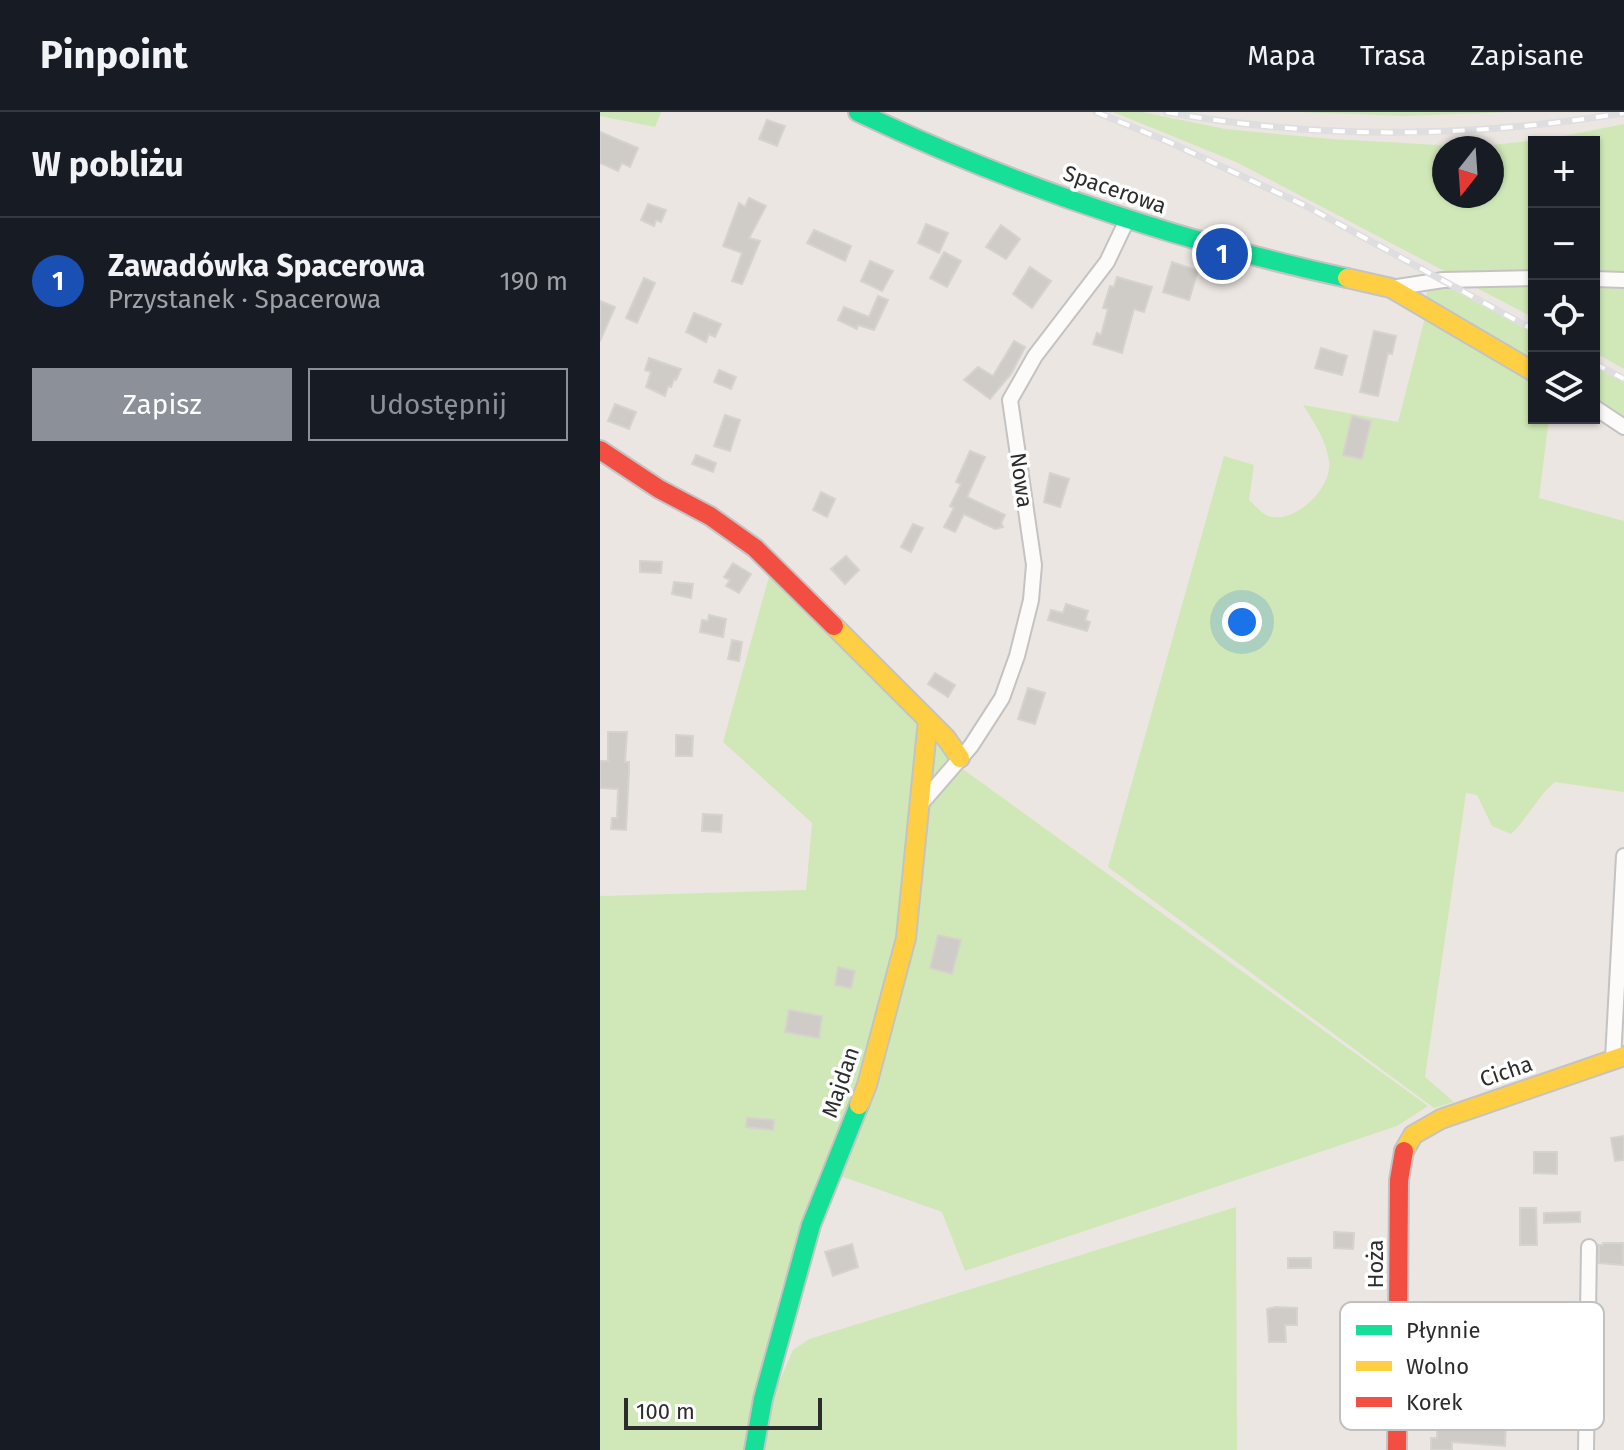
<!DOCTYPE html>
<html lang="pl">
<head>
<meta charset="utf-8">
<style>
  :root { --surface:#171b24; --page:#20242c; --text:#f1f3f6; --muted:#9ea1a6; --line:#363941; --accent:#8c9099 }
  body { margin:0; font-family:"Fira Sans",sans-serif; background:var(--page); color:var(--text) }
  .controls { position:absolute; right:24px; top:24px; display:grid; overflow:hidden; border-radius:0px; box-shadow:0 2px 6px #0004 }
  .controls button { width:72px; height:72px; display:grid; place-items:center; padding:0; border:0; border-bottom:2px solid var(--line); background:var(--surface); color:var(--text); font:40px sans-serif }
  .compass { position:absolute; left:832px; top:24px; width:72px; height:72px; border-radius:50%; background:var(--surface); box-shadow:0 2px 6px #0004; rotate:197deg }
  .scale { position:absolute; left:24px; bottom:20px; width:198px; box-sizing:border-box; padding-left:8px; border:4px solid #2c2c2c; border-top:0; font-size:22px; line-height:28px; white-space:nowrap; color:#2c2c2c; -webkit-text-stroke:6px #fff; paint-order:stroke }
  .you { position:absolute; left:642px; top:510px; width:28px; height:28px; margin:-20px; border:6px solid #fff; border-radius:50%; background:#1a73e8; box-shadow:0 0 0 12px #1a73e833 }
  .badge { display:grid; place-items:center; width:52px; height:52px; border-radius:50%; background:var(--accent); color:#fff; font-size:26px; font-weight:700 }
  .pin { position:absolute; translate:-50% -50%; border:4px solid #fff; box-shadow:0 2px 8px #0006 }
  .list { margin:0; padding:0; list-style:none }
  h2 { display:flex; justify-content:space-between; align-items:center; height:104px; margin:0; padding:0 32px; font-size:34px }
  h2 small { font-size:26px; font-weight:400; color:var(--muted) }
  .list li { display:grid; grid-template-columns:52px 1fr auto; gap:24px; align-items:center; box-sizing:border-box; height:128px; padding:0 32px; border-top:2px solid var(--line) }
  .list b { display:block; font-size:30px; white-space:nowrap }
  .list p { margin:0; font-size:26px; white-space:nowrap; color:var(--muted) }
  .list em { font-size:26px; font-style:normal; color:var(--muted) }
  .actions { display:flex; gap:16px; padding:24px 32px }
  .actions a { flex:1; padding:18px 0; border:2px solid var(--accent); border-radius:0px; text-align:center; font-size:28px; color:var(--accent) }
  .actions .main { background:var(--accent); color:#fff }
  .icon { flex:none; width:44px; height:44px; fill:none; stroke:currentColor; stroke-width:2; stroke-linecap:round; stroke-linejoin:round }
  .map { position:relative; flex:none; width:1024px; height:1338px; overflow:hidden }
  header { display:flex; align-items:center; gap:48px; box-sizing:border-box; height:112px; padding:0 40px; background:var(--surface); border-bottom:2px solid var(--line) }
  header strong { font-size:38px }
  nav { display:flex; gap:44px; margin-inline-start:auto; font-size:28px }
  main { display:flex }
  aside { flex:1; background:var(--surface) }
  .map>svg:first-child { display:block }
</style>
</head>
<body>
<header>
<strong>Pinpoint</strong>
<nav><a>Mapa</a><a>Trasa</a><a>Zapisane</a></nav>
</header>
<main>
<aside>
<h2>W pobliżu<small></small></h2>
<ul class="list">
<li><span class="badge" style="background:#1a4fb4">1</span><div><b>Zawadówka Spacerowa</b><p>Przystanek · Spacerowa</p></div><em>190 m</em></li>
</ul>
<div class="actions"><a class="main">Zapisz</a><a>Udostępnij</a></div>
</aside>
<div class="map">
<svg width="1024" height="1338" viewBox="0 0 1024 1338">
  <rect width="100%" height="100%" fill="#ebe6e1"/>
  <!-- green -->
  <path fill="#d0e8b7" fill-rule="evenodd" d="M 0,0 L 61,0 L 55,15 L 0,4 Z
    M 513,0 L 543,0 L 625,17 L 732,27 L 874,35 L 954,26 L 1024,12 L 1024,257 L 994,240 L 994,30 L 934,30 L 934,206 L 636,50 ZM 844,36 L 892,36 L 892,84 L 844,84 Z
    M 698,0 L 914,0 L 804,4 Z
    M 845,173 L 934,222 L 934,257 L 826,189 L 827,177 Z
    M 827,198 L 934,260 L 934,306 L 949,306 L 939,386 L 1024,409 L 1024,680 L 955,670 C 937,685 928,706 911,722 L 892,714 L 877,683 L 866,681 L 825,965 L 854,990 L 834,996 L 508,755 L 624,344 L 654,353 L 649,388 C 655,393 662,402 668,404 C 695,413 733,375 729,349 C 726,328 714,310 703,293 L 798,310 Z
    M 994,254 L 1024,271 L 1024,315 L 994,294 Z
    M 170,461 L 360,655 L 828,994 L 797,1014 L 365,1159 L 342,1100 L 221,1057 L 179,1185 L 153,1338 L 0,1338 L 0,784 L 206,778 L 212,711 L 123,630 Z
    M 636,1095 L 637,1338 L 164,1338 L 175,1279 L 193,1238 L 209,1227 Z"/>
  <!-- building -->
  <path fill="#cfccc8" stroke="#d6d2cd" stroke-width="2" d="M 167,8 L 185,14 L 177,34 L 159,27 Z
    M 0,20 L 38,36 L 30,55 L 22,51 L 18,59 L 0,51 Z
    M 149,86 L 166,94 L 149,126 L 160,129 L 142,172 L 132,169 L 142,141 L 123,134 L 139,91 L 145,95 Z
    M 48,92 L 66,98 L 61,110 L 56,108 L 54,114 L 41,108 Z
    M 326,112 L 348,121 L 339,141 L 318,131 Z
    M 401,113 L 420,127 L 406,147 L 386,135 Z
    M 214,118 L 251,134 L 245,149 L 207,131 Z
    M 344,140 L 361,149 L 347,175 L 330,166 Z
    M 270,149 L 293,159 L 282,179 L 261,169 Z
    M 572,150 L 598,159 L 589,188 L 563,180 Z
    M 430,155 L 451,169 L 432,196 L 413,182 Z
    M 517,165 L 552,175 L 544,200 L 534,197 L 522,241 L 493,232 L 497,221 L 501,223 L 508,197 L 503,196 L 510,174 L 514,175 Z
    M 44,166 L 55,171 L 37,211 L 26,206 Z
    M 278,184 L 288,188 L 274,218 L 258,213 L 257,217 L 238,208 L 244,195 L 269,205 Z
    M 0,189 L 15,195 L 0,229 Z
    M 94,201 L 121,212 L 115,225 L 109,222 L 106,230 L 86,220 Z
    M 774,219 L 796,224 L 792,242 L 788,241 L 778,284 L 760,280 Z
    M 414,229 L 425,235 L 411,262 L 390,287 L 364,268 L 378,255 L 393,264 Z
    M 721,236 L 747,244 L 742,263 L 715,256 Z
    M 49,246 L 81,257 L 76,268 L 74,267 L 71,275 L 68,274 L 65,284 L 46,275 L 51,260 L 45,258 Z
    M 119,258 L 136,265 L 131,277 L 114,270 Z
    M 15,292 L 36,300 L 29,317 L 8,309 Z
    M 125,303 L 140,308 L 130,339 L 114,334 Z
    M 752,304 L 771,309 L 762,347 L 743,343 Z
    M 370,339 L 385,345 L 367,385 L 405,403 L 401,411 L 403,415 L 395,417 L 364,402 L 355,420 L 344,415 L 354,396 L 350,394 L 361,372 L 356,370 Z
    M 96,343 L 116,351 L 113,360 L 92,352 Z
    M 450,361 L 469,367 L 460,395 L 444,390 Z
    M 221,380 L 235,387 L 227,405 L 213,398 Z
    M 313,412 L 323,416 L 311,440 L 301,435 Z
    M 246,444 L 259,458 L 245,472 L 231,457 Z
    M 40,449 L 62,450 L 61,461 L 40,460 Z
    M 133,451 L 151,462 L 139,481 L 126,474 L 130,468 L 124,465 Z
    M 74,470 L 93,472 L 91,486 L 72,482 Z
    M 466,492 L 488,499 L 485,508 L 490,510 L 487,519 L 448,508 L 451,498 L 463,501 Z
    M 109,503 L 126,507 L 123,525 L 100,520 L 102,508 L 108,509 Z
    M 132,528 L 142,530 L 139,549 L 128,547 Z
    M 335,561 L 355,573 L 348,585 L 328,572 Z
    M 428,576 L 445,581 L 435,612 L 418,607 Z
    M 8,620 L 27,620 L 25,650 L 29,650 L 29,659 L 26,718 L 11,717 L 12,706 L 17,706 L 18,677 L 0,676 L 0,649 L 8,649 Z
    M 76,623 L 93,624 L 92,644 L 76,644 Z
    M 103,702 L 122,703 L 121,720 L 102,719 Z
    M 338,823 L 361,828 L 352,862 L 330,856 Z
    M 238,855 L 255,859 L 251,876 L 235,873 Z
    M 189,898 L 222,904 L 219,926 L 185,920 Z
    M 147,1006 L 174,1008 L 173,1018 L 146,1015 Z
    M 1024,1024 L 1024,1048 L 1015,1049 L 1011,1026 Z
    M 934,1040 L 957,1040 L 957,1062 L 934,1061 Z
    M 920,1096 L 936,1096 L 937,1133 L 920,1133 Z
    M 980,1100 L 980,1110 L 944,1111 L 944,1101 Z
    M 734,1120 L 754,1121 L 753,1137 L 734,1136 Z
    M 1003,1131 L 1023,1131 L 1023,1153 L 999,1151 L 999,1133 L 1003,1133 Z
    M 252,1132 L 258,1155 L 233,1164 L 225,1140 Z
    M 688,1146 L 711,1146 L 711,1156 L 688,1156 Z
    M 676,1195 L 697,1196 L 697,1213 L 685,1213 L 686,1230 L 669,1230 L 667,1197 Z
    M 881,1305 L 906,1306 L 905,1334 L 852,1330 L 852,1338 L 831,1338 L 831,1326 L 837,1326 L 837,1314 L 870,1315 L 870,1312 L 881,1312 Z"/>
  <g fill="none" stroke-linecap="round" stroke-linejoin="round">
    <!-- street casing -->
    <g stroke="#c4c3c3" stroke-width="18">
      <path id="street" d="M 994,167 L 1024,168
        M 791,176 L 843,168 L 934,166
        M 994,295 L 1024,315
        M 320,693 L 371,634 L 402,586 L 417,544 L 431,488 L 434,453 L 410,288 L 435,244 L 507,150 L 527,108
        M 1013,947 L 1024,744
        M 799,1247 L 939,1248
        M 986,1338 L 989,1135"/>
    </g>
    <!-- fast casing -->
    <g stroke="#c4c3c3" stroke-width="22">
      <path id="fast" d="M 258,0 C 414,74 578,129 747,166
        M 154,1338 L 163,1287 L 211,1113 L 259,993"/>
    </g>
    <!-- slow casing -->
    <g stroke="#c4c3c3" stroke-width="22">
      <path id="slow" d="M 747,166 L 791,176 L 934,260
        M 234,514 L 346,626 L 360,646
        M 259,993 L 267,973 L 306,826 L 328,608
        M 804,1039 L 813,1023 L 841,1007 L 1024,944"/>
    </g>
    <!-- jam casing -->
    <g stroke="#c4c3c3" stroke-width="22">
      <path id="jam" d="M 0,338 L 59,377 L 110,404 L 155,436 L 234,514
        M 797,1338 L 799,1068 L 804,1039"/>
    </g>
    <!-- street -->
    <use href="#street" stroke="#fcfbfa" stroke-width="14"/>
    <!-- fast -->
    <use href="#fast" stroke="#16e098" stroke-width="18"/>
    <!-- slow -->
    <use href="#slow" stroke="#ffcf43" stroke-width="18"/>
    <!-- jam -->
    <use href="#jam" stroke="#f24e42" stroke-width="18"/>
    <!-- rail casing -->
    <g stroke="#dedee0" stroke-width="7">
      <path id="rail" d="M 496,0 L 569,30 L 706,94 L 934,218
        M 566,0 C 719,28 870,26 1024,1
        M 994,251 L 1024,267"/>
    </g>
    <!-- rail -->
    <use href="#rail" stroke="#fff" stroke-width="4" stroke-dasharray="12" stroke-linecap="butt"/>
  </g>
  <g text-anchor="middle" stroke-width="7" stroke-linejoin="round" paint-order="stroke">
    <!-- street labels -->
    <g font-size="22" fill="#2c2c2c" stroke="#fff">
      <text transform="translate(515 77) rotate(19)" y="8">Spacerowa</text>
      <text transform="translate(422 368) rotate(82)" y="8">Nowa</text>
      <text transform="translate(906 959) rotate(-19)" y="8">Cicha</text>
      <text transform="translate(240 970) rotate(-71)" y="8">Majdan</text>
      <text transform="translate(775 1152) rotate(-90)" y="8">Hoża</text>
    </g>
  </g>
  <!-- legend -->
  <rect x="740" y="1190" width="264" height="128" rx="12" fill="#fff" stroke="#c0c0c0" stroke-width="2"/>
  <rect x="756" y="1213" width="36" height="10" fill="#16e098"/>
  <rect x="756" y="1249" width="36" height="10" fill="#ffcf43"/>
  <rect x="756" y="1285" width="36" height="10" fill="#f24e42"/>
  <g font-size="22" fill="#2c2c2c">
    <text x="806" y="1226">Płynnie</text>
    <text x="806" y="1262">Wolno</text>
    <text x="806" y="1298">Korek</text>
  </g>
</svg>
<div class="controls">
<button>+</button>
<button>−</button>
<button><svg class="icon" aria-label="locate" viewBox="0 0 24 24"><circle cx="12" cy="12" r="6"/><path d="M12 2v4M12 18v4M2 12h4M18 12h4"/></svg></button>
<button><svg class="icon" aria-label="layers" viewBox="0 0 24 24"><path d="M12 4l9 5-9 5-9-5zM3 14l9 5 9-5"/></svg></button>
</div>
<svg class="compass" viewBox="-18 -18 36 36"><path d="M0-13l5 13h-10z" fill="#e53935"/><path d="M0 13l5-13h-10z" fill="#9ea1a6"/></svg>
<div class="scale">100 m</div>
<div class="you"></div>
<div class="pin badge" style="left:622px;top:142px;background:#1a4fb4">1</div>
</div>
</main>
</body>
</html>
